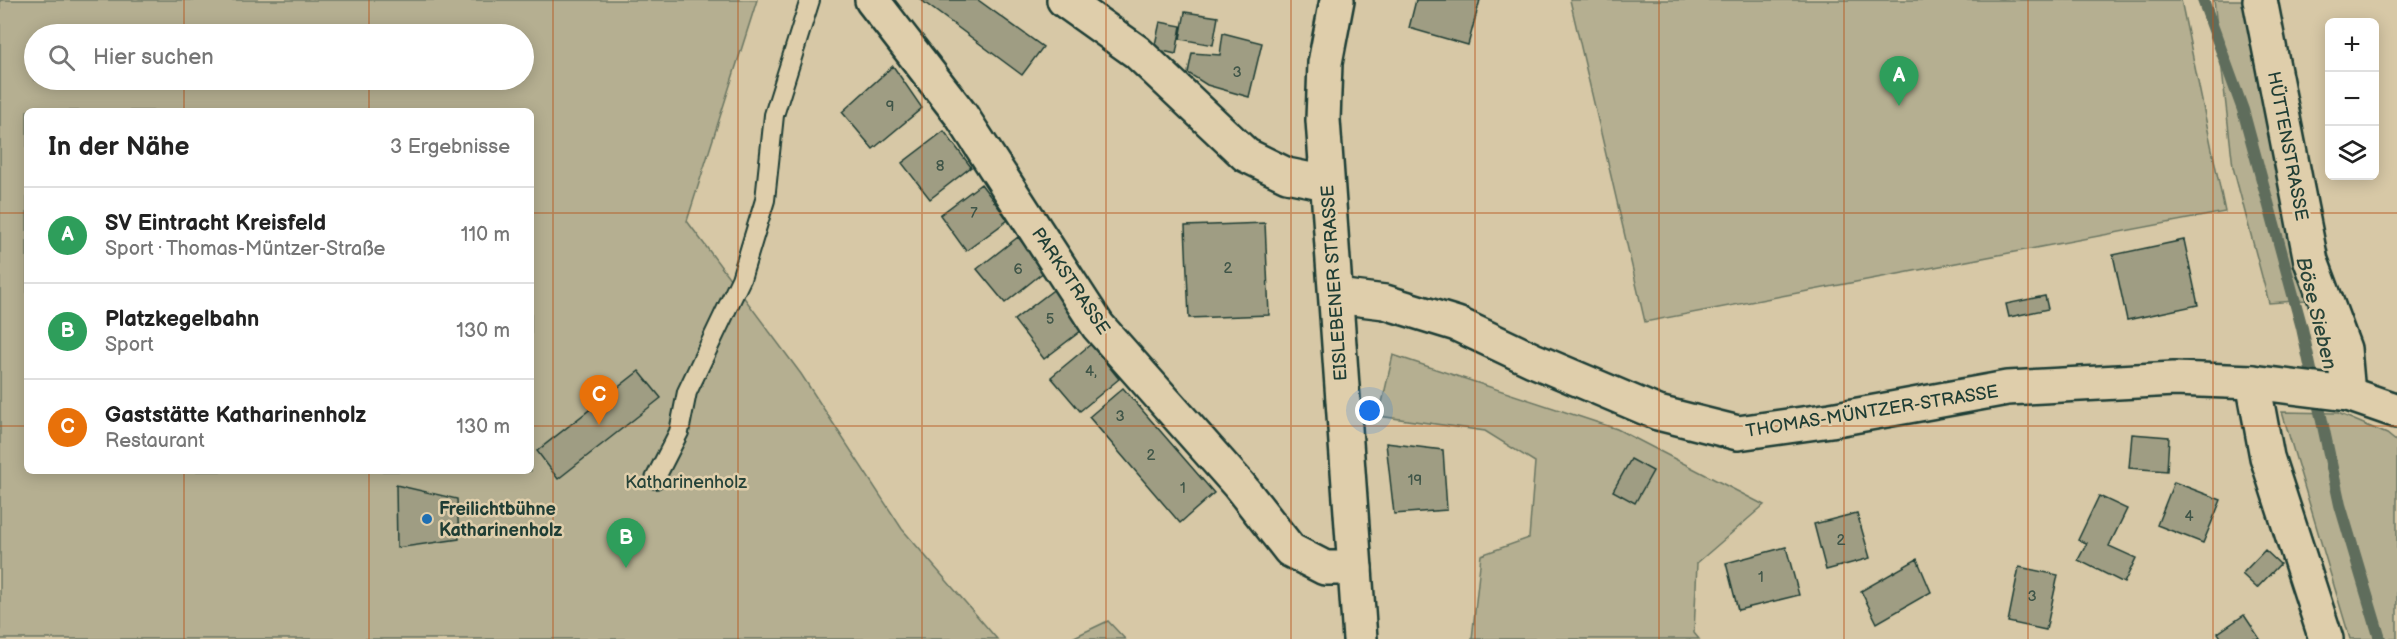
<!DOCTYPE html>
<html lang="de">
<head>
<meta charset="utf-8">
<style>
  :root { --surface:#fff; --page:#f2f2f2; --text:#222; --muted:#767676; --line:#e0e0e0; --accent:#1f6fb2 }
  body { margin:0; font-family:"Balsamiq Sans",sans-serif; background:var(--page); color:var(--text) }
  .controls { position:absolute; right:18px; top:18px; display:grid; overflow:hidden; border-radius:9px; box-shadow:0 3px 15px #0003 }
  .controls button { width:54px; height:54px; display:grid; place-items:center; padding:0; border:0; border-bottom:2px solid var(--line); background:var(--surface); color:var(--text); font:30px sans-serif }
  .you { position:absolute; left:1370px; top:411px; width:21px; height:21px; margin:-15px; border:4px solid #fff; border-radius:50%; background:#1a73e8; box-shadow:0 0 0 9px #1a73e833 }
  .badge { display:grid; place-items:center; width:39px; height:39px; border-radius:50%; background:var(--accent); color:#fff; font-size:20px; font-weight:700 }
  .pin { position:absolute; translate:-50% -50px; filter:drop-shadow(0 2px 3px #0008) }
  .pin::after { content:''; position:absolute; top:32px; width:21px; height:18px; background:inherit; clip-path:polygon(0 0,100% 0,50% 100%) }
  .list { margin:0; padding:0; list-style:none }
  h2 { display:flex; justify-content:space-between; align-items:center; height:78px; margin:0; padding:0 24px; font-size:26px }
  h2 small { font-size:20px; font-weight:400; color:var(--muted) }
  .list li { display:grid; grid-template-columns:39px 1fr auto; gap:18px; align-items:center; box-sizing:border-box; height:96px; padding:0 24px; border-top:2px solid var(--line) }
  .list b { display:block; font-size:22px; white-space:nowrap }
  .list p { margin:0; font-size:20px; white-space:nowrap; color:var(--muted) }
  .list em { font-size:20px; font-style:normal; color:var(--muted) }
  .icon { flex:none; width:33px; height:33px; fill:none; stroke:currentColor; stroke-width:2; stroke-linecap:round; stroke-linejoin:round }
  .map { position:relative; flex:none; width:2397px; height:639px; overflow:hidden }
  .search { position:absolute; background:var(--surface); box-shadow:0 3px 15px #0003; left:24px; top:24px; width:510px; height:66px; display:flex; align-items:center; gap:15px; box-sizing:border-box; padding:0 21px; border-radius:33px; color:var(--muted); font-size:22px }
  .panel { position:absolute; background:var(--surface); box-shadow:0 3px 15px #0003; left:24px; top:108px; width:510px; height:366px; border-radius:9px }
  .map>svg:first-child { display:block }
</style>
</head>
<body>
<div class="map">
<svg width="2397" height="639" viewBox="0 0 2397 639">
  <rect width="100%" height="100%" fill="#d7c8a6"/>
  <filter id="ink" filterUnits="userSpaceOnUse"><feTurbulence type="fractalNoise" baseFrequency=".0167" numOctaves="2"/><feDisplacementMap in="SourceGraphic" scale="12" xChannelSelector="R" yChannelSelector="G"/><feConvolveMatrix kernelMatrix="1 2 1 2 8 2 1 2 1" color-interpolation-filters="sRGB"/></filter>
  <g filter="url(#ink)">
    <!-- green -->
    <path fill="#b5af91" stroke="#6a7662" stroke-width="1.5" fill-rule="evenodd" d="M 0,0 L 757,0 L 687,221 L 801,374 L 902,529 L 997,639 L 0,639 ZM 34,34 L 524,34 L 524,80 L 34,80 ZM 27,111 L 531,111 L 531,471 L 27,471 Z
      M 1570,0 L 2181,0 L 2225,212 L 1645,322 Z
      M 2214,0 L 2244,0 L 2306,300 L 2269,303 L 2233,167 Z
      M 1393,355 L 1617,429 L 1764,505 L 1697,563 L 1694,633 L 1699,639 L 1472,639 L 1481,555 L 1529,538 L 1535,462 L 1485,431 L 1379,416 Z
      M 2282,412 L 2338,413 L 2387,434 L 2397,442 L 2397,639 L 2350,639 Z
      M 1108,621 L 1125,639 L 1070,639 Z"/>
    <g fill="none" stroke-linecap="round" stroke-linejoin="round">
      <!-- stream -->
      <path stroke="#5f6d5b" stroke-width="12" d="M 2203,0 L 2243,110 L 2302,328 L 2340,505 L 2380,639"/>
    </g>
    <!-- building -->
    <path fill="#9f9d83" stroke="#1f3d34" stroke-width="1.5" d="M 921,0 L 978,0 L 1043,47 L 1022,75 Z
      M 1416,0 L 1480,0 L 1468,45 L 1409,28 Z
      M 1185,12 L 1218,17 L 1213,45 L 1180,39 Z
      M 1160,22 L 1181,26 L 1176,54 L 1154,49 Z
      M 1223,33 L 1262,43 L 1249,97 L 1207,85 L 1188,73 L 1192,53 L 1220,55 Z
      M 893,66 L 922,108 L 873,149 L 842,112 Z
      M 944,131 L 971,167 L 930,199 L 902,163 Z
      M 981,184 L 1008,220 L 966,251 L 940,215 Z
      M 1265,223 L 1269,315 L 1189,318 L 1185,226 Z
      M 1018,237 L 1045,271 L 1005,303 L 977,269 Z
      M 2184,240 L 2198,305 L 2127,320 L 2113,255 Z
      M 1056,288 L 1086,327 L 1044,359 L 1014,320 Z
      M 2045,296 L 2048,309 L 2009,317 L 2006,304 Z
      M 1091,344 L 1119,379 L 1080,411 L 1051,377 Z
      M 639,371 L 661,398 L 558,479 L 537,451 Z
      M 1123,388 L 1214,493 L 1180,523 L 1089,417 Z
      M 2132,434 L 2169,437 L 2167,471 L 2129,468 Z
      M 1386,443 L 1443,450 L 1447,510 L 1394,514 Z
      M 1631,459 L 1653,471 L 1635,503 L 1613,491 Z
      M 2174,482 L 2221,500 L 2203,543 L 2157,525 Z
      M 396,485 L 457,499 L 459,539 L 397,548 Z
      M 2099,496 L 2127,509 L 2109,546 L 2136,558 L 2124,583 L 2078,560 L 2087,543 L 2078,540 Z
      M 1857,513 L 1870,558 L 1826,570 L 1814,524 Z
      M 1786,547 L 1799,595 L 1738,610 L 1726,563 Z
      M 2265,550 L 2280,564 L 2257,588 L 2242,574 Z
      M 1917,559 L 1931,592 L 1877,623 L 1861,591 Z
      M 2019,567 L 2058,575 L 2046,630 L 2008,622 Z
      M 2244,615 L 2260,639 L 2222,639 L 2218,633 Z"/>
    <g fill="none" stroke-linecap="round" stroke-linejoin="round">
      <!-- service casing -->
      <g stroke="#1f3d34" stroke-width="22">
        <path id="service" d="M 655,479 L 679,432 L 687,392 L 741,279 L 765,200 L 774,115 L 810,0"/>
      </g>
      <!-- minor casing -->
      <g stroke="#1f3d34" stroke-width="38">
        <path id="minor" d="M 872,0 L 961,115 L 1098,326 L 1239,485 L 1290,550 L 1325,568 L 1355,568
          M 1064,0 L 1137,52 L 1246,155 L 1287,175 L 1326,183
          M 2260,0 L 2311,261 L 2344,349 L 2348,394
          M 2253,382 L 2267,457 L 2326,639"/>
      </g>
      <!-- tertiary casing -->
      <g stroke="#1f3d34" stroke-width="38">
        <path id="tertiary" d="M 1336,296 L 1385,302 L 1457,324 L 1533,360 L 1658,413 L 1738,433 L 1831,420 L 2007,388 L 2174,379 L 2253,382 L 2348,394 L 2397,411"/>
      </g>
      <!-- secondary casing -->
      <g stroke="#1f3d34" stroke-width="38">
        <path id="secondary" d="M 1337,0 L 1325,63 L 1323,120 L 1360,639"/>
      </g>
      <!-- service -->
      <use href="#service" stroke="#dfceab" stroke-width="18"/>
      <!-- minor -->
      <use href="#minor" stroke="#dfceab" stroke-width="33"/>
      <!-- tertiary -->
      <use href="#tertiary" stroke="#dfceab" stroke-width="33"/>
      <!-- secondary -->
      <use href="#secondary" stroke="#dfceab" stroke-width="33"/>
    </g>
  </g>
  <!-- grid -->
  <path fill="none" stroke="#b65216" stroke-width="1.5" stroke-opacity="0.55" d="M 184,0 L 184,34M 369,0 L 369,34M 553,0 L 553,639M 738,0 L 738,639M 922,0 L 922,639M 1106,0 L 1106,639M 1291,0 L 1291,639M 1475,0 L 1475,639M 1659,0 L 1659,639M 1844,0 L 1844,639M 2028,0 L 2028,639M 2213,0 L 2213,639M 184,80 L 184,111M 369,80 L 369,111M 0,213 L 27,213M 531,213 L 2397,213M 0,426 L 27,426M 531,426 L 2397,426M 184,471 L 184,639M 369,471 L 369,639"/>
  <!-- markers -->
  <circle fill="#1f6fb2" stroke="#dfceab" stroke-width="2" cx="427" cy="519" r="6"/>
  <g text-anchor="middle" stroke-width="5" stroke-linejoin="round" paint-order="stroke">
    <!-- number labels -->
    <g font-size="15" fill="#3f5548">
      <text x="1237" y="77">3</text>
      <text x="890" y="111">9</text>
      <text x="940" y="171">8</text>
      <text x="974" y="218">7</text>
      <text x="1228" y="273">2</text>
      <text x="1018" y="274">6</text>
      <text x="1050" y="324">5</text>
      <text x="1091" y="376">4,</text>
      <text x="1120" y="421">3</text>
      <text x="1151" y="460">2</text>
      <text x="1415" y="485">19</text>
      <text x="1183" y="493">1</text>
      <text x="2189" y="521">4</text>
      <text x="1841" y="545">2</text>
      <text x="1761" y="582">1</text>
      <text x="2032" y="601">3</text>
    </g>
    <!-- street labels -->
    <g font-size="18" fill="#1f3d34" stroke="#dfceab">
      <text transform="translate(2288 146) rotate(79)" y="6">HÜTTENSTRASSE</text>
      <text transform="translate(1071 281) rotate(56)" y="6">PARKSTRASSE</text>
      <text transform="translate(1334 283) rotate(-94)" y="6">EISLEBENER STRASSE</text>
      <text transform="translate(1872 411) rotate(-9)" y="6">THOMAS-MÜNTZER-STRASSE</text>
    </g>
    <!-- park labels -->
    <g font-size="18" fill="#264339" stroke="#dfceab">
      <text x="686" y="488">Katharinenholz</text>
    </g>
    <!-- poi labels -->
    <g font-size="18" font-weight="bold" fill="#1f3d34" stroke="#dfceab" text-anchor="start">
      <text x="439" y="515">Freilichtbühne<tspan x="439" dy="21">Katharinenholz</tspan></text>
    </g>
    <!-- water labels -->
    <g font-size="20" font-style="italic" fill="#2a453a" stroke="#dfceab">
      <text transform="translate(2317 313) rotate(76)" y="7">Böse Sieben</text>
    </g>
  </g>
</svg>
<div class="controls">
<button>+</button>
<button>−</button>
<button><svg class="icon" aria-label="layers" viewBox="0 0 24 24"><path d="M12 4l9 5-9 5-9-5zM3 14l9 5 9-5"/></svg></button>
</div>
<div class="you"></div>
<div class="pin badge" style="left:1899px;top:106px;background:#2e9e5b">A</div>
<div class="pin badge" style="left:626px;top:568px;background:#2e9e5b">B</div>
<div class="pin badge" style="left:599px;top:425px;background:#e8710a">C</div>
<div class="search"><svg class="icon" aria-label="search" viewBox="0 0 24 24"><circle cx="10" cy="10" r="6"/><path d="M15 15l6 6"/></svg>Hier suchen</div>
<section class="panel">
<h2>In der Nähe<small>3 Ergebnisse</small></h2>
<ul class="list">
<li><span class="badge" style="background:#2e9e5b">A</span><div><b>SV Eintracht Kreisfeld</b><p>Sport · Thomas-Müntzer-Straße</p></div><em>110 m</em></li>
<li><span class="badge" style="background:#2e9e5b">B</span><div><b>Platzkegelbahn</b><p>Sport</p></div><em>130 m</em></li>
<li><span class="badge" style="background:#e8710a">C</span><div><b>Gaststätte Katharinenholz</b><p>Restaurant</p></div><em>130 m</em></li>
</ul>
</section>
</div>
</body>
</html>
